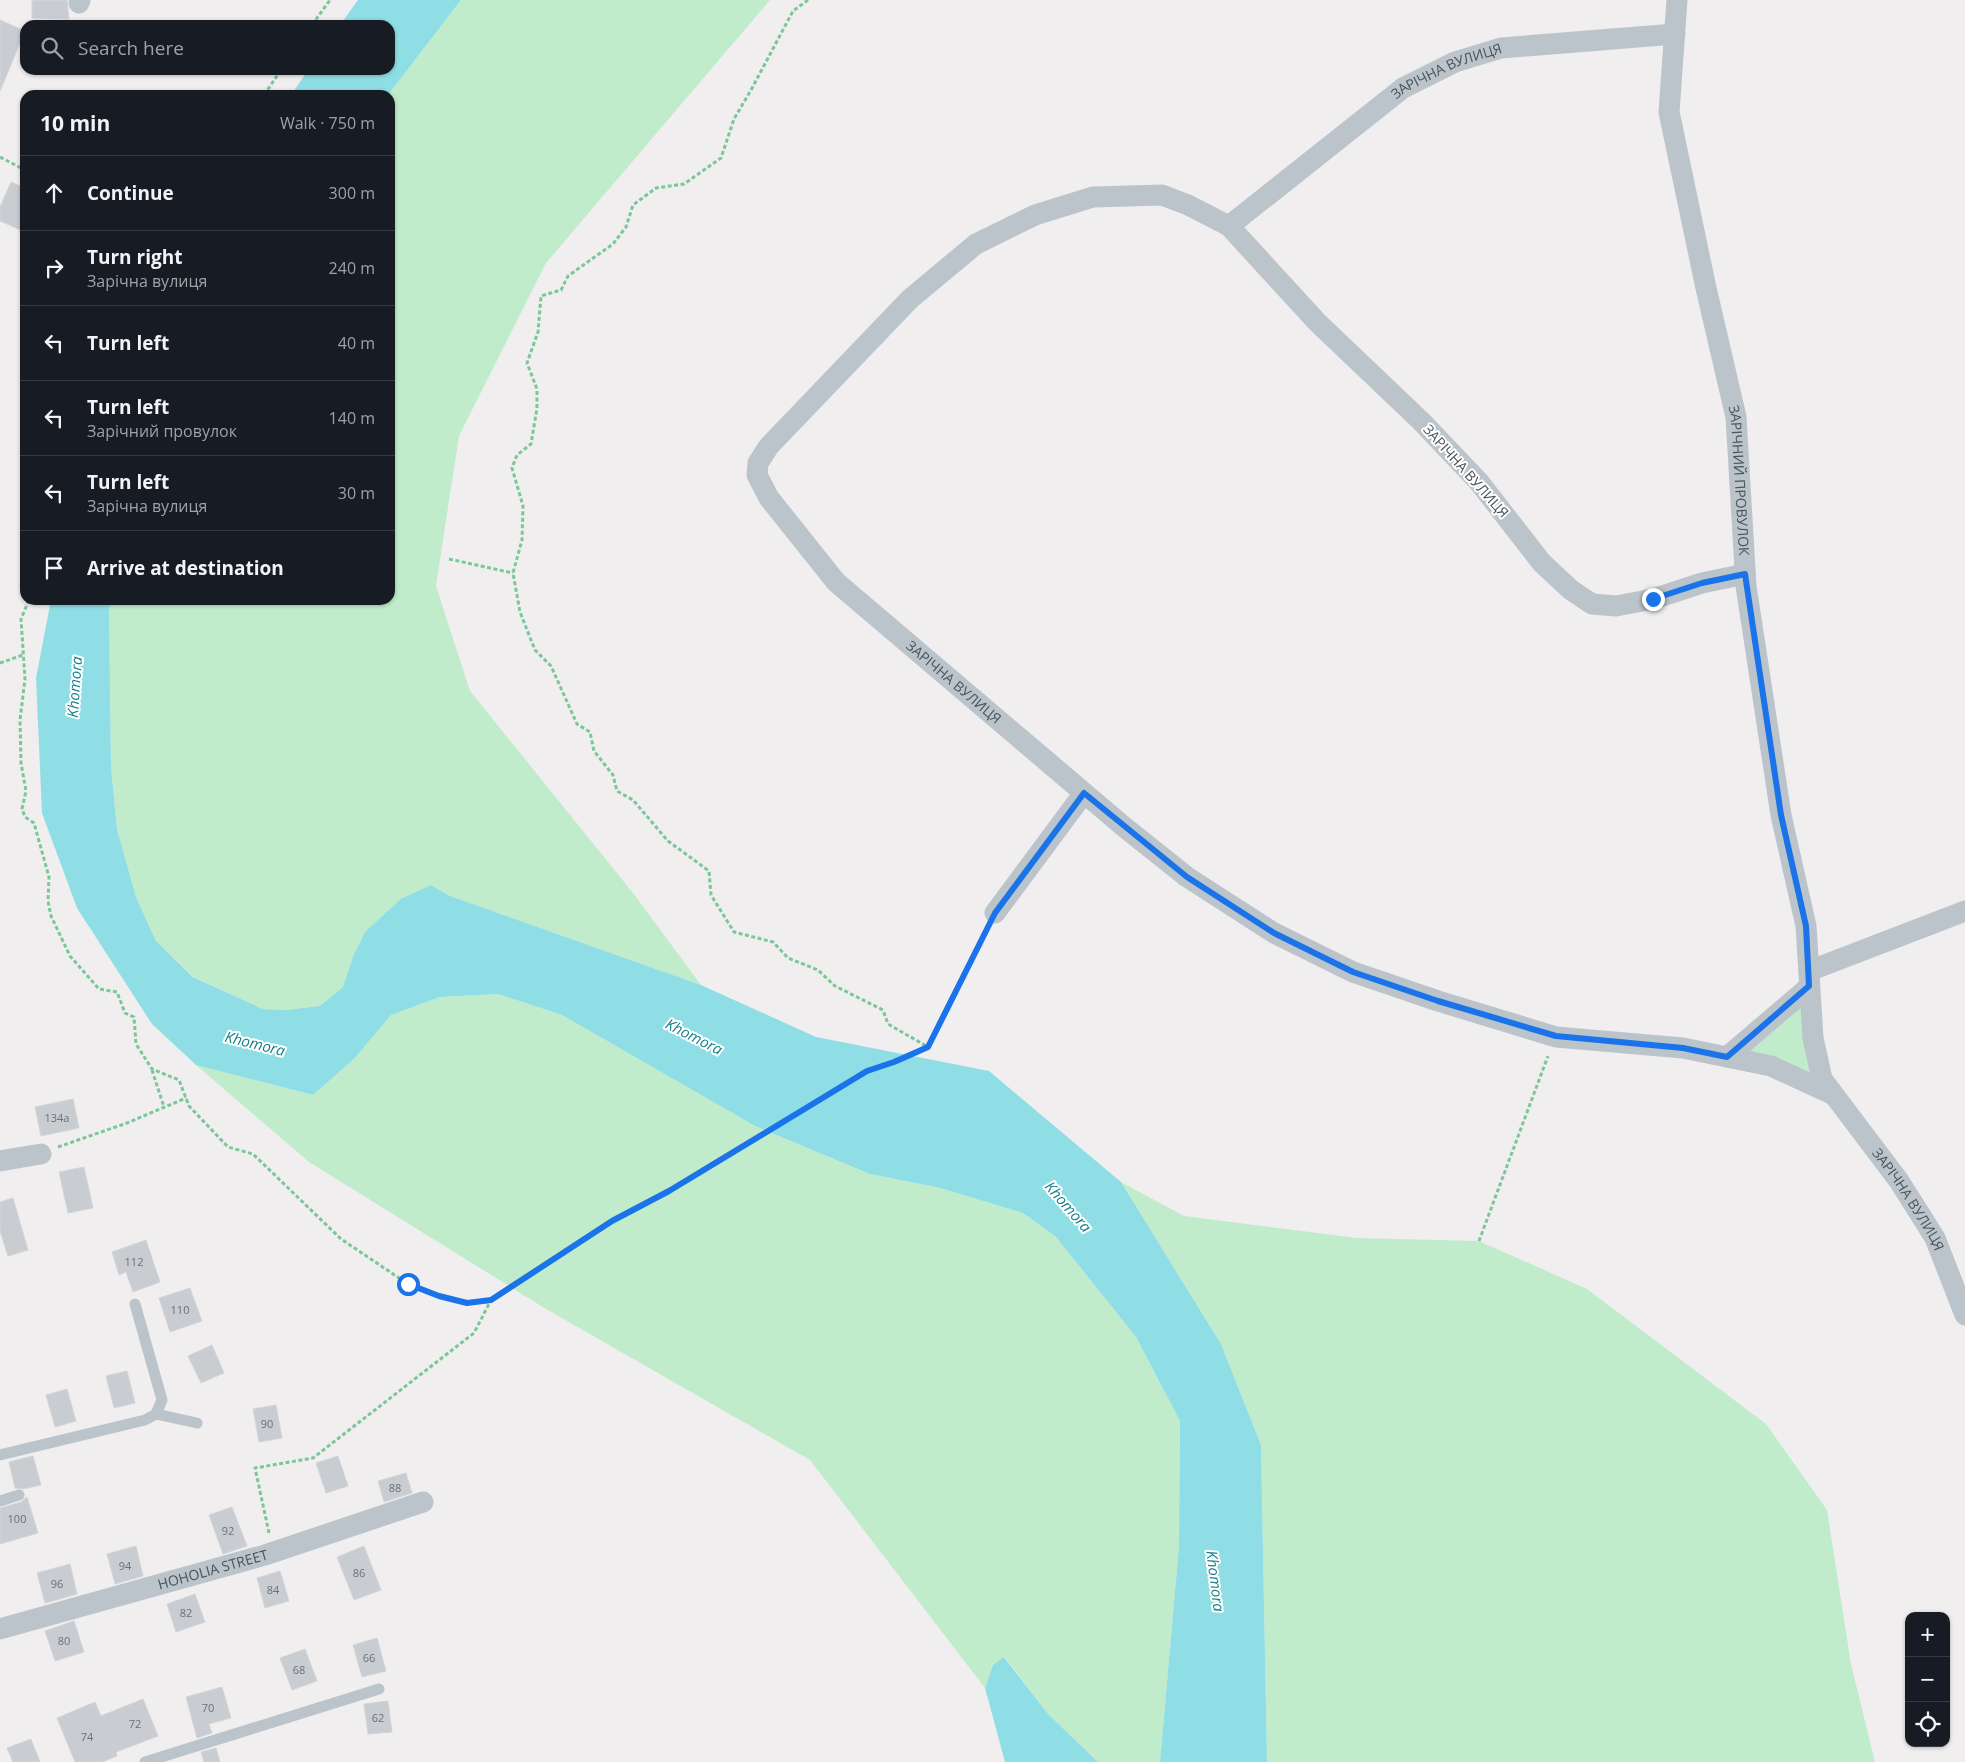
<!DOCTYPE html>
<html lang="en">
<head>
<meta charset="utf-8">
<style>
  :root { --surface:#171b24; --page:#242831; --text:#f1f3f6; --muted:#9ea1a6; --line:#363941 }
  body { margin:0; font-family:"Open Sans",sans-serif; background:var(--page); color:var(--text) }
  .controls { position:absolute; right:15px; bottom:15px; display:grid; overflow:hidden; border-radius:10px; box-shadow:0 1px 4px #0004 }
  .controls button { width:45px; height:45px; display:grid; place-items:center; padding:0; border:0; border-bottom:1px solid var(--line); background:var(--surface); color:var(--text); font:25px sans-serif }
  .stop { position:absolute; width:15px; height:15px; margin:-11px; border:4px solid #1a73e8; border-radius:50%; background:#fff }
  .stop.end { background:#1a73e8; border-color:#fff; box-shadow:0 1px 5px #0008 }
  .list { margin:0; padding:0; list-style:none }
  h2 { display:flex; justify-content:space-between; align-items:center; height:65px; margin:0; padding:0 20px; font-size:21px }
  h2 small { font-size:16px; font-weight:400; color:var(--muted) }
  .list li { display:grid; grid-template-columns:32px 1fr auto; gap:15px; align-items:center; box-sizing:border-box; height:75px; padding:0 20px; border-top:1px solid var(--line) }
  .list b { display:block; font-size:19px; white-space:nowrap }
  .list p { margin:0; font-size:16px; white-space:nowrap; color:var(--muted) }
  .list em { font-size:16px; font-style:normal; color:var(--muted) }
  .icon { flex:none; width:28px; height:28px; fill:none; stroke:currentColor; stroke-width:2; stroke-linecap:round; stroke-linejoin:round }
  .map { position:relative; flex:none; width:1965px; height:1762px; overflow:hidden }
  .search { position:absolute; background:var(--surface); box-shadow:0 1px 4px #0004; left:20px; top:20px; width:375px; height:55px; display:flex; align-items:center; gap:12px; box-sizing:border-box; padding:0 18px; border-radius:15px; color:var(--muted); font-size:19px }
  .panel { position:absolute; background:var(--surface); box-shadow:0 1px 4px #0004; left:20px; top:90px; width:375px; height:515px; border-radius:15px }
  .map>svg:first-child { display:block }
</style>
</head>
<body>
<div class="map">
<svg width="1965" height="1762" viewBox="0 0 1965 1762">
  <rect width="100%" height="100%" fill="#f1eeef"/>
  <!-- green -->
  <path fill="#c0eccb" d="M 461,0 L 770,0 L 546,263 L 459,436 L 436,586 L 470,691 L 633,893 L 701,985 L 450,896 L 431,885 L 365,932 L 354,954 L 343,987 L 320,1006 L 286,1010 L 263,1009 L 194,977 L 156,941 L 136,897 L 117,829 L 111,767 L 109,608 L 113,600 L 390,600 L 390,95 L 388,95 Z
    M 1809,987 L 1822,1079 L 1727,1057 Z
    M 498,994 L 562,1015 L 755,1126 L 870,1174 L 940,1188 L 1023,1213 L 1056,1237 L 1136,1337 L 1180,1421 L 1179,1546 L 1160,1762 L 1098,1762 L 1048,1714 L 1005,1657 L 993,1665 L 985,1688 L 810,1460 L 546,1309 L 309,1162 L 196,1065 L 313,1095 L 354,1059 L 391,1015 L 440,997 Z
    M 1121,1182 L 1184,1216 L 1357,1238 L 1479,1241 L 1587,1289 L 1766,1424 L 1827,1510 L 1851,1664 L 1875,1762 L 1267,1762 L 1261,1445 L 1221,1344 Z"/>
  <!-- water -->
  <path fill="#90dee5" d="M 358,0 L 461,0 L 388,95 L 291,95 L 308,70 L 390,70 L 390,25 L 340,25 Z
    M 51,600 L 113,600 L 109,608 L 111,767 L 117,829 L 136,897 L 156,941 L 193,977 L 263,1009 L 286,1010 L 320,1006 L 343,987 L 354,954 L 365,932 L 401,899 L 431,885 L 450,896 L 701,985 L 816,1037 L 989,1071 L 1121,1182 L 1221,1344 L 1261,1445 L 1267,1762 L 1160,1762 L 1179,1546 L 1180,1421 L 1136,1337 L 1056,1237 L 1023,1213 L 940,1188 L 870,1174 L 755,1126 L 562,1015 L 498,994 L 440,997 L 391,1015 L 354,1059 L 313,1095 L 196,1065 L 152,1024 L 77,908 L 42,813 L 36,678 Z
    M 1004,1657 L 1048,1714 L 1098,1762 L 1005,1762 L 985,1688 L 993,1665 Z"/>
  <!-- building -->
  <path fill="#c9ccd1" stroke="#d3d5d9" d="M 32,0 L 67,0 L 69,19 L 32,18 Z
    M 0,20 L 25,31 L 0,91 Z
    M 11,182 L 25,188 L 25,232 L 0,221 L 0,207 Z
    M 73,1099 L 79,1128 L 41,1136 L 35,1107 Z
    M 84,1167 L 93,1208 L 68,1213 L 59,1172 Z
    M 13,1198 L 28,1250 L 8,1256 L 0,1231 L 0,1202 Z
    M 146,1240 L 160,1282 L 133,1292 L 126,1272 L 119,1275 L 112,1252 Z
    M 190,1288 L 202,1321 L 170,1332 L 159,1298 Z
    M 212,1345 L 224,1373 L 201,1383 L 188,1356 Z
    M 127,1371 L 135,1403 L 114,1408 L 106,1376 Z
    M 67,1389 L 76,1421 L 55,1427 L 46,1395 Z
    M 276,1405 L 282,1438 L 259,1442 L 253,1409 Z
    M 33,1456 L 41,1485 L 23,1489 L 15,1488 L 9,1462 Z
    M 338,1456 L 348,1486 L 326,1493 L 316,1463 Z
    M 406,1473 L 412,1493 L 384,1502 L 378,1481 Z
    M 27,1497 L 38,1533 L 0,1544 L 0,1508 L 21,1502 Z
    M 232,1507 L 247,1546 L 223,1554 L 209,1515 Z
    M 136,1546 L 143,1576 L 115,1584 L 107,1554 Z
    M 364,1546 L 381,1590 L 354,1600 L 337,1557 Z
    M 70,1564 L 77,1594 L 45,1603 L 37,1573 Z
    M 280,1571 L 289,1601 L 265,1608 L 257,1578 Z
    M 195,1594 L 205,1622 L 176,1632 L 167,1604 Z
    M 74,1621 L 84,1652 L 55,1661 L 45,1631 Z
    M 377,1638 L 386,1671 L 362,1677 L 353,1645 Z
    M 305,1649 L 317,1681 L 292,1690 L 280,1658 Z
    M 222,1687 L 231,1718 L 209,1724 L 212,1733 L 197,1738 L 186,1697 Z
    M 143,1699 L 158,1736 L 116,1752 L 117,1756 L 102,1762 L 75,1762 L 57,1718 L 95,1702 L 101,1716 Z
    M 388,1701 L 392,1732 L 368,1734 L 364,1704 Z
    M 31,1739 L 40,1762 L 13,1762 L 7,1748 Z
    M 216,1748 L 220,1762 L 204,1762 L 201,1752 Z"/>
  <g fill="none" stroke-linecap="round" stroke-linejoin="round">
    <!-- path -->
    <path stroke="#7ac798" stroke-width="3" stroke-dasharray="4 2.5" stroke-linecap="butt" d="M 808,0 L 793,11 L 751,90 L 734,119 L 721,158 L 684,184 L 656,188 L 633,205 L 626,227 L 613,244 L 568,276 L 561,290 L 541,296 L 538,332 L 527,363 L 537,389 L 537,408 L 531,444 L 517,455 L 512,468 L 523,506 L 522,540 L 513,573 L 520,612 L 535,650 L 551,666 L 577,724 L 590,732 L 594,751 L 613,775 L 617,791 L 633,800 L 668,841 L 709,871 L 711,895 L 734,932 L 773,942 L 788,958 L 818,970 L 835,986 L 883,1010 L 888,1024 L 928,1047
      M 312,25 L 330,0
      M 264,95 L 281,70
      M 0,157 L 25,170
      M 449,559 L 513,573
      M 29,600 L 21,619 L 25,679 L 20,720 L 21,763 L 26,791 L 22,809 L 25,817 L 34,823 L 49,877 L 48,901 L 51,916 L 70,956 L 99,989 L 117,992 L 125,1013 L 134,1017 L 136,1044 L 152,1069 L 179,1080 L 189,1106 L 228,1147 L 253,1154 L 341,1239 L 408,1284 L 439,1296 L 467,1303 L 491,1300
      M 0,663 L 23,655
      M 152,1070 L 164,1107
      M 58,1147 L 127,1123 L 186,1098
      M 1479,1241 L 1548,1056
      M 269,1533 L 255,1468 L 313,1458 L 474,1333 L 491,1300 L 612,1221 L 669,1191 L 867,1071 L 893,1062 L 928,1047 L 986,931"/>
    <!-- service -->
    <path stroke="#bbc4ca" stroke-width="11" d="M 156,1414 L 197,1423
      M 0,1455 L 145,1420 L 156,1414 L 162,1400 L 135,1304
      M 0,1501 L 19,1495
      M 145,1762 L 379,1689"/>
    <!-- minor -->
    <g stroke="#bbc4ca" stroke-width="21">
      <path id="s1" d="M 1677,0 L 1669,112 L 1706,288 L 1736,417 L 1746,586 L 1781,815 L 1806,926 L 1813,1038 L 1822,1079 L 1899,1181 L 1935,1238 L 1965,1315"/>
      <path d="M 79,3 L 80,0"/>
      <path id="s2" d="M 1229,226 L 1403,88 L 1455,62 L 1501,48 L 1675,34"/>
      <path id="s3" d="M 1745,574 L 1702,583 L 1653,599 L 1616,606 L 1592,604 L 1571,590 L 1542,563 L 1479,482 L 1421,421 L 1318,323 L 1229,226 L 1188,205 L 1162,195 L 1093,197 L 1035,215 L 976,244 L 910,299 L 769,446 L 758,463 L 757,475 L 769,498 L 836,582 L 1123,826 L 1187,877 L 1274,933 L 1353,972 L 1438,1001 L 1556,1037 L 1683,1048 L 1771,1066 L 1834,1095"/>
      <path d="M 995,913 L 1084,793"/>
      <path d="M 1809,971 L 1965,911"/>
      <path d="M 1727,1057 L 1809,987"/>
      <path d="M 0,1161 L 41,1154"/>
      <path id="s4" d="M 0,1629 L 265,1555 L 423,1502"/>
    </g>
  </g>
  <g fill="none" stroke-linecap="round" stroke-linejoin="round">
    <!-- route -->
    <path stroke="#1a73e8" stroke-width="6" d="M 408,1284 L 439,1296 L 467,1303 L 491,1300 L 612,1221 L 669,1191 L 867,1071 L 894,1062 L 928,1047 L 995,913 L 1084,793 L 1187,877 L 1274,933 L 1353,972 L 1438,1001 L 1556,1036 L 1683,1048 L 1727,1057 L 1809,986 L 1806,926 L 1781,815 L 1745,574 L 1702,583 L 1653,599"/>
  </g>
  <g text-anchor="middle" stroke-width="4" stroke-linejoin="round" paint-order="stroke">
    <!-- number labels -->
    <g font-size="11" fill="#687278">
      <text x="57" y="1122">134а</text>
      <text x="134" y="1266">112</text>
      <text x="180" y="1314">110</text>
      <text x="267" y="1428">90</text>
      <text x="395" y="1492">88</text>
      <text x="17" y="1523">100</text>
      <text x="228" y="1535">92</text>
      <text x="125" y="1570">94</text>
      <text x="359" y="1577">86</text>
      <text x="57" y="1588">96</text>
      <text x="273" y="1594">84</text>
      <text x="186" y="1617">82</text>
      <text x="64" y="1645">80</text>
      <text x="369" y="1662">66</text>
      <text x="299" y="1674">68</text>
      <text x="208" y="1712">70</text>
      <text x="378" y="1722">62</text>
      <text x="135" y="1728">72</text>
      <text x="87" y="1741">74</text>
    </g>
    <!-- street labels -->
    <g font-size="14" fill="#48545a" stroke="#fff">
      <text dy="5" stroke="none"><textPath href="#s2" startOffset="269">ЗАРІЧНА ВУЛИЦЯ</textPath></text>
      <text transform="translate(1466 471) rotate(48)" y="5">ЗАРІЧНА ВУЛИЦЯ</text>
      <text dy="5" stroke="none"><textPath href="#s1" startOffset="488">ЗАРІЧНИЙ ПРОВУЛОК</textPath></text>
      <text dy="5" stroke="none"><textPath href="#s3" startOffset="1562">ЗАРІЧНА ВУЛИЦЯ</textPath></text>
      <text dy="5" stroke="none"><textPath href="#s1" startOffset="1242">ЗАРІЧНА ВУЛИЦЯ</textPath></text>
      <text dy="5" stroke="none"><textPath href="#s4" startOffset="221">HOHOLIA STREET</textPath></text>
    </g>
    <!-- water labels -->
    <g font-size="15" font-style="italic" fill="#157f8a" stroke="#fff">
      <text transform="translate(75 687) rotate(-86)" y="5">Khomora</text>
      <text transform="translate(694 1037) rotate(27)" y="5">Khomora</text>
      <text transform="translate(255 1044) rotate(14)" y="5">Khomora</text>
      <text transform="translate(1068 1207) rotate(49)" y="5">Khomora</text>
      <text transform="translate(1215 1581) rotate(83)" y="5">Khomora</text>
    </g>
  </g>
</svg>
<div class="controls">
<button>+</button>
<button>−</button>
<button><svg class="icon" aria-label="locate" viewBox="0 0 24 24"><circle cx="12" cy="12" r="6"/><path d="M12 2v4M12 18v4M2 12h4M18 12h4"/></svg></button>
</div>
<div class="stop" style="left:408px;top:1284px"></div>
<div class="stop end" style="left:1653px;top:599px"></div>
<div class="search"><svg class="icon" aria-label="search" viewBox="0 0 24 24"><circle cx="10" cy="10" r="6"/><path d="M15 15l6 6"/></svg>Search here</div>
<section class="panel">
<h2>10 min<small>Walk · 750 m</small></h2>
<ul class="list">
<li><svg class="icon" aria-label="ahead" viewBox="0 0 24 24"><path d="M12 20V5M6 11l6-6 6 6"/></svg><div><b>Continue</b></div><em>300 m</em></li>
<li><svg class="icon" aria-label="right" viewBox="0 0 24 24"><path d="M7 20v-9h11M14 6l5 5-5 5"/></svg><div><b>Turn right</b><p>Зарічна вулиця</p></div><em>240 m</em></li>
<li><svg class="icon" aria-label="left" viewBox="0 0 24 24"><path d="M17 20v-9H6M10 6l-5 5 5 5"/></svg><div><b>Turn left</b></div><em>40 m</em></li>
<li><svg class="icon" aria-label="left" viewBox="0 0 24 24"><path d="M17 20v-9H6M10 6l-5 5 5 5"/></svg><div><b>Turn left</b><p>Зарічний провулок</p></div><em>140 m</em></li>
<li><svg class="icon" aria-label="left" viewBox="0 0 24 24"><path d="M17 20v-9H6M10 6l-5 5 5 5"/></svg><div><b>Turn left</b><p>Зарічна вулиця</p></div><em>30 m</em></li>
<li><svg class="icon" aria-label="arrive" viewBox="0 0 24 24"><path d="M6 21V4h12l-3 4 3 4H6"/></svg><div><b>Arrive at destination</b></div></li>
</ul>
</section>
</div>
</body>
</html>
